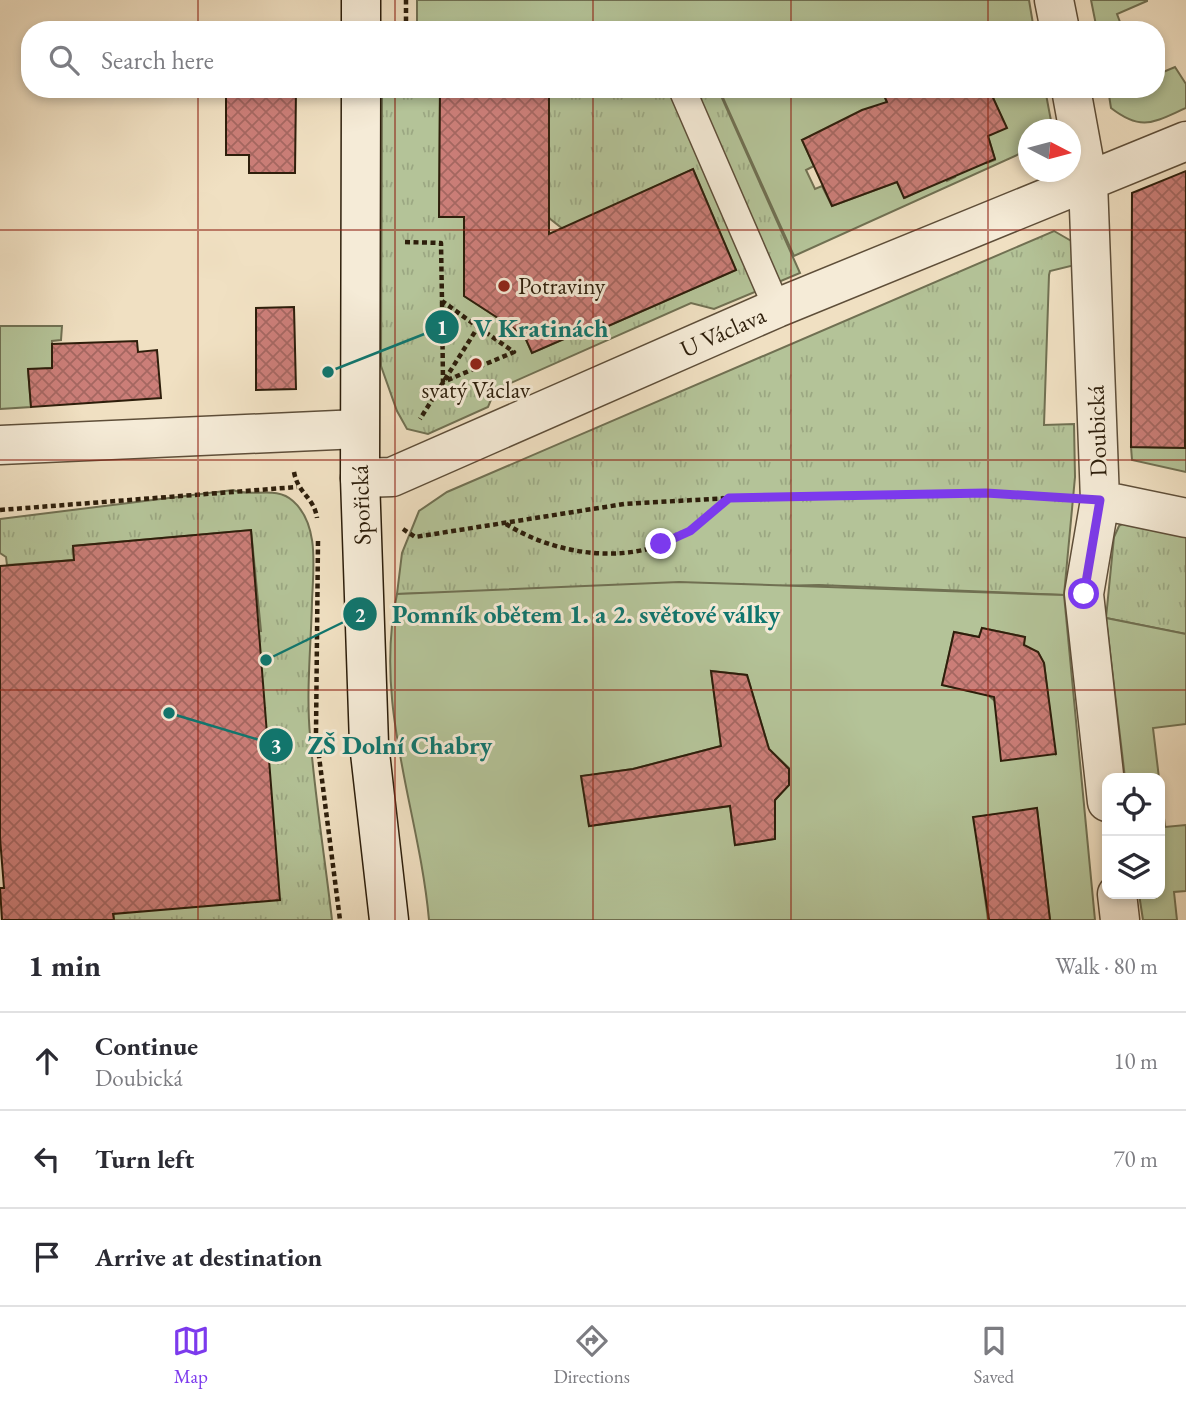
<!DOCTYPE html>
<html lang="en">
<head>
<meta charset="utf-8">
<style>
  :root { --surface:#fff; --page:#f7f7f7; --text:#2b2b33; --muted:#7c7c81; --line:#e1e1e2; --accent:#7c3aed }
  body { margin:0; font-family:"EB Garamond",serif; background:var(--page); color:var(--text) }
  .controls { position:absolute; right:21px; bottom:21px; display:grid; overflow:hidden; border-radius:14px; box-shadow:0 4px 10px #0003 }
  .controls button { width:63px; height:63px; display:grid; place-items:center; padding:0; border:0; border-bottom:2px solid var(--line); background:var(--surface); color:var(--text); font:35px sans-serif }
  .compass { position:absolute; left:1018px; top:119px; width:63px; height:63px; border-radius:50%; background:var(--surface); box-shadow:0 4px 10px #0003; rotate:96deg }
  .stop { position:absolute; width:21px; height:21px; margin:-16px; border:5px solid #7c3aed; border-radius:50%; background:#fff }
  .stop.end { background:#7c3aed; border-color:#fff; box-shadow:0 2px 7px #0008 }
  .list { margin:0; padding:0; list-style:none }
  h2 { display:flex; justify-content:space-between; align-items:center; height:91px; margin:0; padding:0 28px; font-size:30px }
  h2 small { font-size:23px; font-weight:400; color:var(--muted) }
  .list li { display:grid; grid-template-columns:46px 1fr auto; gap:21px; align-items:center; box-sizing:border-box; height:98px; padding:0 28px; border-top:2px solid var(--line) }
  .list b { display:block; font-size:26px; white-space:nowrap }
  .list p { margin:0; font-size:23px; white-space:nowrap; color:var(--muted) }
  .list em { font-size:23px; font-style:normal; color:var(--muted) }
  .icon { flex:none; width:38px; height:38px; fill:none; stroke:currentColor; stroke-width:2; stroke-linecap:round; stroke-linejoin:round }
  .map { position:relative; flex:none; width:1186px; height:920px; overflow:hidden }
  .search { position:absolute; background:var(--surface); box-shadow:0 4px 10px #0003; left:21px; right:21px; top:21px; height:77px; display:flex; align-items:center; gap:18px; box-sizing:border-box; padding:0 24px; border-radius:28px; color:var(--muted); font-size:26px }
  .sheet { height:385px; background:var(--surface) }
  nav { display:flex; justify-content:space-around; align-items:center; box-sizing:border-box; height:98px; border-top:2px solid var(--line); background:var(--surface); font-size:19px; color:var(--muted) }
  nav a { display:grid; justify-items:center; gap:4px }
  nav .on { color:var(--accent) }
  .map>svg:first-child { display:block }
</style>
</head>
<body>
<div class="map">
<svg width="1186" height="920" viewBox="0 0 1186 920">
  <defs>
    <pattern id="grass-tufts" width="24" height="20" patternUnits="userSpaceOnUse" patternTransform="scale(1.75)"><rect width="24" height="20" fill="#b4c398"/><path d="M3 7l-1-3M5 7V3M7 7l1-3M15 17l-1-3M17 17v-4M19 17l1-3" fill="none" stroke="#9ba782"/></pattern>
    <pattern id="building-cross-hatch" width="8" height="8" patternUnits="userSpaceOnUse" patternTransform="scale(1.75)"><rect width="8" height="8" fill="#cb7e78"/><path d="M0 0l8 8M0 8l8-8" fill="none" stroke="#a56761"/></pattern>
  </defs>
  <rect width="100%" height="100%" fill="#f0e0c2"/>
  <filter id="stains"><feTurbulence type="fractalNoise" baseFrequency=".00286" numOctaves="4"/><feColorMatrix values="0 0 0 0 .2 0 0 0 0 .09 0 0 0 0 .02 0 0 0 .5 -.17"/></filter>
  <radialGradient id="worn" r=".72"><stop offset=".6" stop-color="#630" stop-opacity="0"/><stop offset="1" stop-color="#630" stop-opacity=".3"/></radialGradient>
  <!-- grass -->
  <path fill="url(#grass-tufts)" stroke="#707052" stroke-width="2" d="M 382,89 L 440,89 L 439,217 L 464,217 L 464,296 L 524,335 L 532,353 L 603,322 L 606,327 L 736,270 L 693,169 L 563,229 L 549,218 L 549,89 L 718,89 L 800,273 L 714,309 L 691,303 L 495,390 L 488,407 L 428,434 L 407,429 L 397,411 L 381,366 Z
    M 1054,231 L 1080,246 L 1079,264 L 1050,271 L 1049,275 L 1044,425 L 1074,424 L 1075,477 L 1064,595 L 819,585 L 397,594 L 402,553 L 419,511 L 447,492 Z
    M 233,490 C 252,498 276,485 293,501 C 320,525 313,570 312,602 C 311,646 306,692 310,735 C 315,797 325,859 332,920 L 114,920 L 111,879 L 167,640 L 261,631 L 251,530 L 73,546 L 74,560 L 7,565 L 6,557 L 0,553 L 0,519 Z
    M 1132,518 L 1186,530 L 1186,634 L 1106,618 L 1114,537 L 1119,526 Z"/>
  <!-- garden -->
  <path fill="#b4c398" stroke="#707052" stroke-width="2" fill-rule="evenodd" d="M 417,0 L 1029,0 L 1034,30 L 417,30 Z
    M 1091,0 L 1147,0 L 1147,1 L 1117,14 L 1123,30 L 1097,30 Z
    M 1175,67 L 1186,84 L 1186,108 C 1154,122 1142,132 1111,108 L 1108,89 L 1156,89 L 1156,75 Z
    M 719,89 L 881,89 L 887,102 L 802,140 L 814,166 L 806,170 L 815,189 L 822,186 L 832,206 L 897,182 L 905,198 L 913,194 L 906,177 L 938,163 L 947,181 L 955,177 L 946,159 L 978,145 L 987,163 L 995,160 L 988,136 L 1006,127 L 989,89 L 1045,89 L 1052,126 L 1051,129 L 1028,130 L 1028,150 L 794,256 Z
    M 0,326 L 62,326 L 61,340 L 52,341 L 52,368 L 28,370 L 31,407 L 0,409 Z
    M 1186,409 L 1186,472 L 1132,460 L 1131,447 L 1185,448 Z
    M 679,582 L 1064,595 L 1095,920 L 1050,920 L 1037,809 L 974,817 L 988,920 L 429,920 C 419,809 373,705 397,594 ZM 982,628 L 1025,637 L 1023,647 L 1038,652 L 1044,663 L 1055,754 L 988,695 L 942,685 L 954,632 L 979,637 ZM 711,671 L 747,675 L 769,749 L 789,768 L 789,784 L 775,800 L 775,839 L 735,845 L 730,806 L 589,826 L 582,776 L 633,769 L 721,746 Z
    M 1106,618 L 1186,634 L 1186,724 L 1153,728 L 1159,778 L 1125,778 Z
    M 1160,782 L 1165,827 L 1186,825 L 1186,891 L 1174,892 L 1177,920 L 1143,920 L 1139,894 L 1160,894 Z"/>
  <!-- building -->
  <path fill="url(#building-cross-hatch)" stroke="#2d1e0b" stroke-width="2" d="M 226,89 L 296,89 L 295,173 L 249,173 L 249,155 L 226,155 Z
    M 440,89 L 549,89 L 549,234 L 693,169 L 736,270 L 606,327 L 603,322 L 532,353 L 524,335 L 464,296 L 464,217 L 439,217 Z
    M 881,89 L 989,89 L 1007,128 L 988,136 L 995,159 L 904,198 L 897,182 L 832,206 L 802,140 L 862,110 L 887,102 Z
    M 1186,171 L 1185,448 L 1131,447 L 1132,193 Z
    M 294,307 L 296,389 L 256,390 L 256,308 Z
    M 137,341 L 138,352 L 157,350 L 161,398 L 31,407 L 28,369 L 52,368 L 52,344 Z
    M 251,530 L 280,900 L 113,914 L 114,920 L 2,920 L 0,888 L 4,888 L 0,838 L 0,566 L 74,560 L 73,546 Z
    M 982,628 L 1025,637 L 1024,645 L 1038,652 L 1044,663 L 1056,754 L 1001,761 L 994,697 L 942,685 L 954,632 L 979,637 Z
    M 711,671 L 747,675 L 769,749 L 789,769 L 789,785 L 775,800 L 775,839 L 735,845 L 730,806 L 589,826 L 581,776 L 633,769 L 721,746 Z
    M 1037,808 L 1050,920 L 989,920 L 973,817 Z"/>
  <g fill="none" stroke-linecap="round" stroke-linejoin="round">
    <!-- lane casing -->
    <g stroke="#5e4e39" stroke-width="29">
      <path id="lane" d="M 682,89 L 777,308"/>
    </g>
    <!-- street casing -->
    <g stroke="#5e4e39" stroke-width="41">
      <path id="street" d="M 1054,0 L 1060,30
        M 1071,89 L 1088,182 L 1100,500 L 1084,594 L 1107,802
        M 0,445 L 359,429
        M 360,478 L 392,477 L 777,308 L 1186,141
        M 1100,500 L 1186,518
        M 1117,894 L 1120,920"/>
    </g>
    <!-- secondary casing -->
    <g stroke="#2d1e0b" stroke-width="41">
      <path id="secondary" d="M 361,30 L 361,0
        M 361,89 L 360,478 L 369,744 L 389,920"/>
    </g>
    <!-- path -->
    <path stroke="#2d1e0b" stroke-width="4.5" stroke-dasharray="5 3.5" stroke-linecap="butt" d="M 406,30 L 406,0
      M 405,242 L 441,243 L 442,301 L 478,327 L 420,419
      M 442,302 L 443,382 L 514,352 L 478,327
      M 294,472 C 298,494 314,497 317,518
      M 0,510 L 297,487
      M 506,524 C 559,557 636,567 691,530 C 704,521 716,509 728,499
      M 403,529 L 415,537 L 624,504 L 729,498 L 986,493 L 1061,498
      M 318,541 L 316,733 L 340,920"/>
    <!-- lane -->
    <use href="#lane" stroke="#f5ebd7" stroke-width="26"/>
    <!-- street -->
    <use href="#street" stroke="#f5ebd7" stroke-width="38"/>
    <!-- secondary -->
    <use href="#secondary" stroke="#f5ebd7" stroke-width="38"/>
  </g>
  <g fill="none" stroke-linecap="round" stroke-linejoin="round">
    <!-- route -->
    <path stroke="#7c3aed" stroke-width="9" d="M 661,544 L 690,531 L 729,498 L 986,493 L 1100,500 L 1084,594"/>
  </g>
  <!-- grid -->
  <path fill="none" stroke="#8f2418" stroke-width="2" stroke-opacity="0.55" d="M 198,0 L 198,30M 395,0 L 395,30M 593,0 L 593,30M 791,0 L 791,30M 988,0 L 988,30M 198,89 L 198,920M 395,89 L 395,920M 593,89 L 593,920M 791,89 L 791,920M 988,89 L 988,920M 0,230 L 1186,230M 0,460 L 1186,460M 0,690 L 1186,690"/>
  <!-- markers -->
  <g fill="#8f2418" stroke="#f5ebd7" stroke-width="2.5">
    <circle cx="504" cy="286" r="7"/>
    <circle cx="476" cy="364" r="7"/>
  </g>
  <g text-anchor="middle" stroke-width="6" stroke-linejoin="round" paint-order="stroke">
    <!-- poi labels -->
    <g font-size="24" fill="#2d1e0b" stroke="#f5ebd7" text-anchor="start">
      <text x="518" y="294">Potraviny</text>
      <text x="476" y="398" text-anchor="middle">svatý Václav</text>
    </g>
    <!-- street labels -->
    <g font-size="24" fill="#2d1e0b" stroke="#f5ebd7">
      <text transform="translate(723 332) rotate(-24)" y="8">U Václava</text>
      <text transform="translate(1097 431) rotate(-92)" y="8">Doubická</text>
      <text transform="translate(361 505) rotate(-92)" y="8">Spořická</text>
    </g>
  </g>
  <!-- callouts -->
  <path fill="none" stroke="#0f766e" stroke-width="2.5" d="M328 372L442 327M266 660L360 614M169 713L276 745"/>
  <g fill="#0f766e" stroke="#f5ebd7" stroke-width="2.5">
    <circle cx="328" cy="372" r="7"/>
    <circle cx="266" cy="660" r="7"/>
    <circle cx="169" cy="713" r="7"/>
    <circle cx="442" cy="327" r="18"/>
    <circle cx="360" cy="614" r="18"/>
    <circle cx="276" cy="745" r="18"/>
  </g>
  <g font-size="21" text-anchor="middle" font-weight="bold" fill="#fff">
    <text x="442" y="335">1</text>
    <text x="360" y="622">2</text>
    <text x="276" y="753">3</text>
  </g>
  <g font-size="26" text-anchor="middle" font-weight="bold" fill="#0f766e" stroke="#f5ebd7" stroke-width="6" stroke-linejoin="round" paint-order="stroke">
    <text x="541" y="337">V Kratinách</text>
    <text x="586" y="623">Pomník obětem 1. a 2. světové války</text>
    <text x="400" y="754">ZŠ Dolní Chabry</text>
  </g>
  <rect width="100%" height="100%" filter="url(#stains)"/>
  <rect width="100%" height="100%" fill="url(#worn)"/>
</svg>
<div class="controls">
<button><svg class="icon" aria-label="locate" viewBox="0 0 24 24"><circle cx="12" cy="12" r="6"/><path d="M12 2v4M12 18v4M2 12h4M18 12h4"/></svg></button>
<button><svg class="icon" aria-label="layers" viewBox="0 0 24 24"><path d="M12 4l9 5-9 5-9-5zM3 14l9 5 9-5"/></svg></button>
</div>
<svg class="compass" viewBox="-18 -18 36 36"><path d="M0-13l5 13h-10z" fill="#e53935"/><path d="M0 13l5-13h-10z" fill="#7c7c81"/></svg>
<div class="stop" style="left:1084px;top:594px"></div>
<div class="stop end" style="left:661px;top:544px"></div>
<div class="search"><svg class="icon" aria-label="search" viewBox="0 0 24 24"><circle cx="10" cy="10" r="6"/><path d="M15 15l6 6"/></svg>Search here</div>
</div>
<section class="sheet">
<h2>1 min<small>Walk · 80 m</small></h2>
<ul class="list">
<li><svg class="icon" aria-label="ahead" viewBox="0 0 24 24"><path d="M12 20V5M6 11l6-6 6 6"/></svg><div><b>Continue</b><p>Doubická</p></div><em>10 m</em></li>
<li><svg class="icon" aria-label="left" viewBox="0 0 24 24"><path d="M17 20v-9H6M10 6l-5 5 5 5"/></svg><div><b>Turn left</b></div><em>70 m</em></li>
<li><svg class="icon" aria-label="arrive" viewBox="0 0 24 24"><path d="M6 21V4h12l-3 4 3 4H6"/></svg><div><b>Arrive at destination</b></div></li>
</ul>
</section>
<nav>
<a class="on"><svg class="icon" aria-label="map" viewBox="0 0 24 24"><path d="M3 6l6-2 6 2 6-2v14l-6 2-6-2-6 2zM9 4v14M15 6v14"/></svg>Map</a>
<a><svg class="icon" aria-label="directions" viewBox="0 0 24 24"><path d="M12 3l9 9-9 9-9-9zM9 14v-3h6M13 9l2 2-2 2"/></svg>Directions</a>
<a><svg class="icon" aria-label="saved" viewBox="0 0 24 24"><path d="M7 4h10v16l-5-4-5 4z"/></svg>Saved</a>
</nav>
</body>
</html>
